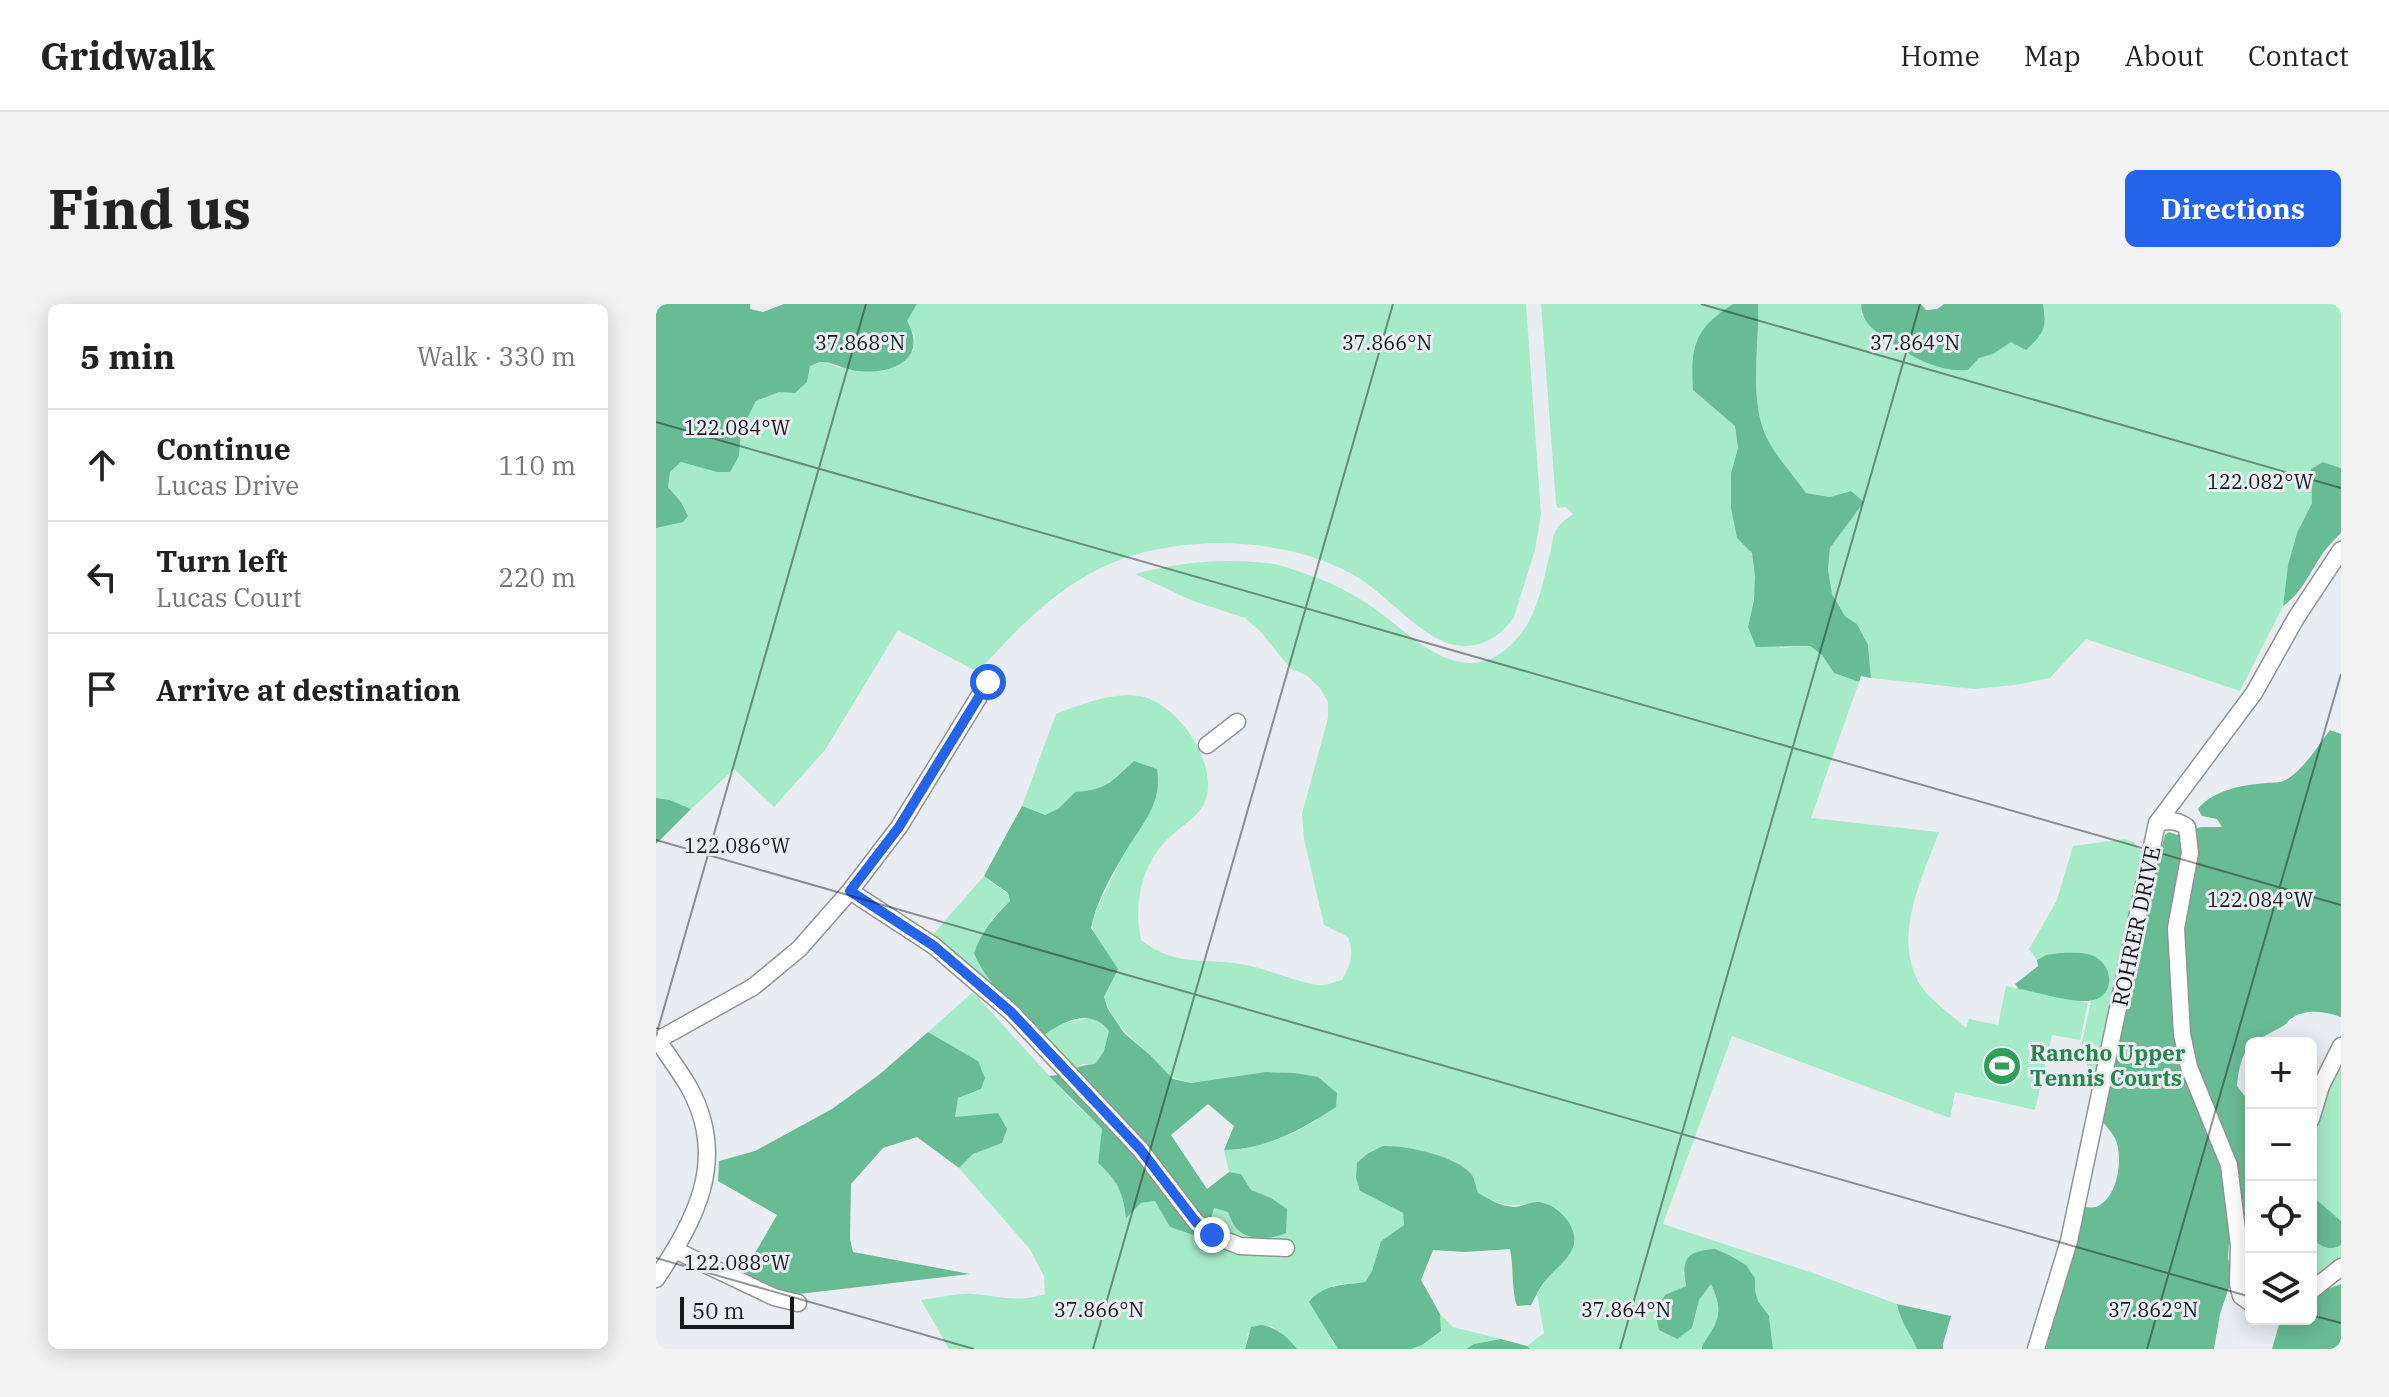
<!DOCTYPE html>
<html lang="en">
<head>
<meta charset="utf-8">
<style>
  :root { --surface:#fff; --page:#f2f2f2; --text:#222; --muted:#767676; --line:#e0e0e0; --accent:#2563eb }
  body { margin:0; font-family:"IBM Plex Serif",serif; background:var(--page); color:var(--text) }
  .controls { position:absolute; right:24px; bottom:24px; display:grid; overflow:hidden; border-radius:12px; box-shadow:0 4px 20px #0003 }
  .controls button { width:72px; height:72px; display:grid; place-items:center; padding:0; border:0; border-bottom:2px solid var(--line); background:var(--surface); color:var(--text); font:40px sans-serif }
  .scale { position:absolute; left:24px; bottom:20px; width:114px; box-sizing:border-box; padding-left:8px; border:4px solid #17181a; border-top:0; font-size:22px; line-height:28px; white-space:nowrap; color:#17181a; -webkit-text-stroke:6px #e9edf2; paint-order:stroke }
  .stop { position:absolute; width:24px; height:24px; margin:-18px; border:6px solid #2563eb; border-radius:50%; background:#fff }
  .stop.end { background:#2563eb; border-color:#fff; box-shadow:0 2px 8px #0008 }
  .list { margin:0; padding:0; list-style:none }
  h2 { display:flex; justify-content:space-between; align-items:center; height:104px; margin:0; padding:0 32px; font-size:34px }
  h2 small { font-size:26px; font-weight:400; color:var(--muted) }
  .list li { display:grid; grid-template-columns:52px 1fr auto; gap:24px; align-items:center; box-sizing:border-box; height:112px; padding:0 32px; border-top:2px solid var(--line) }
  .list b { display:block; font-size:30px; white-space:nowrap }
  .list p { margin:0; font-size:26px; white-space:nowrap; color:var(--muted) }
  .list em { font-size:26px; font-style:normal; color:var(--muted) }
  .icon { flex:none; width:44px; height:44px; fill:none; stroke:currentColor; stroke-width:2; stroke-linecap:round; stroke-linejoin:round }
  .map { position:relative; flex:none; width:1685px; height:1045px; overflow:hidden; border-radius:12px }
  header { display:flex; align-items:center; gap:48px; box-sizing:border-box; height:112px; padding:0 40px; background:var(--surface); border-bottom:2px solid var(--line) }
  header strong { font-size:38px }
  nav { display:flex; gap:44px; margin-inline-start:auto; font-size:28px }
  .intro { display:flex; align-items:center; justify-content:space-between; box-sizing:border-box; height:192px; padding:0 48px }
  h1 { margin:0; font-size:56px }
  .button { padding:20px 36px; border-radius:12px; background:var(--accent); color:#fff; font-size:28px; font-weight:700 }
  main { display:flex; gap:48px; padding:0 48px }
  aside { flex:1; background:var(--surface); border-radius:12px; box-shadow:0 4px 20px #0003 }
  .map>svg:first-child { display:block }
</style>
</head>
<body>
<header>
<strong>Gridwalk</strong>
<nav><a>Home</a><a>Map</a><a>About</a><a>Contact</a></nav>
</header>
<div class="intro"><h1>Find us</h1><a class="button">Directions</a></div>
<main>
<aside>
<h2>5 min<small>Walk · 330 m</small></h2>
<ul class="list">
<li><svg class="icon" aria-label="ahead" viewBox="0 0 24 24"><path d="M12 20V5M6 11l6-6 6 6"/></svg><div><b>Continue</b><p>Lucas Drive</p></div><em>110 m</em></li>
<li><svg class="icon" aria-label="left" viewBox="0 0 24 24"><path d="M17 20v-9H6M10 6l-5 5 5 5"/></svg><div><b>Turn left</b><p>Lucas Court</p></div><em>220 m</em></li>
<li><svg class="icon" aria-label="arrive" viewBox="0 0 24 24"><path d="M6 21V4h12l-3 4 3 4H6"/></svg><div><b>Arrive at destination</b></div></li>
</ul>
</aside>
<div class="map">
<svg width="1685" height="1045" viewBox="0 0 1685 1045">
  <rect width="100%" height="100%" fill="#e9edf2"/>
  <!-- green -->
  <path fill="#a6ebc7" d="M 261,0 L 870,0 L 885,210 L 879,246 L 858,313 C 841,338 813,350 784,336 C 752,320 728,288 696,270 C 625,230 509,229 437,268 C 392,292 356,330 322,368 L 242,326 L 169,446 L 118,503 L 78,465 L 35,505 L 14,496 L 0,494 L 0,224 L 25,198 L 12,183 L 14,168 L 25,158 L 61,168 L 83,152 L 85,127 L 100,97 L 123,88 L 139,88 L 154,62 L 167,57 L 183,64 L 257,47 L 259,31 L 250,17 Z
    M 885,0 L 1077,0 C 1039,24 1034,42 1037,86 L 1079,122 L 1082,144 L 1075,169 L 1081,234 C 1085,238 1091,242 1094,247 C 1106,265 1096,304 1092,323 L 1125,344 L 1154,342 L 1166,351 L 1178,369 L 1203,378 L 1155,514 L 1283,528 C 1266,575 1235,634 1265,682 C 1274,696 1298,713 1310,724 L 1313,715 L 1342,721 L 1350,682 L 1432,699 L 1424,736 L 1396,731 L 1379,806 L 1299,788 L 1294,814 L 1076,732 L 1007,920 L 1157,969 L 1241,1000 C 1245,1020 1254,1028 1261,1045 L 1117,1045 L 1113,1013 L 1102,997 L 1099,986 L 1099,974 L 1090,961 L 1075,952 L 1027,968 L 1030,982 L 1009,991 L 1036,1024 L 1043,996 L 1055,979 C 1067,1009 1064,1015 1046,1042 L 1046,1045 L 874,1045 L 871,1042 L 888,1029 L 881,990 L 889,977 L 912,952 L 918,940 L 915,924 L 907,912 L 879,898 C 854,904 845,902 822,889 C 811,857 798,856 768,849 L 704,887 L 747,909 L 748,921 L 725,937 L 716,967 L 709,978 L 677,981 L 676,1037 L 682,1045 L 641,1045 L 626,1030 L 615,1022 L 592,1029 L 589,1045 L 293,1045 L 265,996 C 282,994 301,989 317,990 C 345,992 361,999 389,990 L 388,972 L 373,944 L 303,864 L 317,850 L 346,839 L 342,809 L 299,814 L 302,794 L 325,785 L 322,757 L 272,728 L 317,688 L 416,797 L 446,825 L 442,859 C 462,876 467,888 470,913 L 485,899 L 499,897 L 515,923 L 549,935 L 558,903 L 572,908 L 576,919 L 615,894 L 595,886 L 585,870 L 573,868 L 568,846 C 602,846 633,832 661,816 L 662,774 C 643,770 625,767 606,769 C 582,771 542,784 520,775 C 509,771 502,758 493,750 C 474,733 456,718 448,693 C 476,649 431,647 437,613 L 469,547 L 478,457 L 460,474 L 442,486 L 419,488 L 402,505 L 389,512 L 366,502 L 400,410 C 425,400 456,388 483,392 C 521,397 562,459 550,495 C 545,511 528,520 517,530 C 486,557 477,598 485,636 C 520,664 551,653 590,661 C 615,666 638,677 662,681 C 670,682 678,678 686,676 C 695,660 698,650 692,633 L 668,621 L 648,535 L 646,510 L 672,414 L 672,398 L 664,384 L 650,371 L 635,365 L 604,327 L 589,314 L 537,297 L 479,270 C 521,258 569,254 612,259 C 627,261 644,268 658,273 C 677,279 696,290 712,300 C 752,326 799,385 849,346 C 880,322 885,286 894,249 C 896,243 896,232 900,226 C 903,220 912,214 917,210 L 910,203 L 902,204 L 900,200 Z
    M 1102,0 L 1205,0 L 1205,10 L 1246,46 L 1312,66 L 1323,54 L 1337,50 L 1389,12 L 1387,0 L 1685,0 L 1685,164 L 1667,158 L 1656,185 L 1656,199 L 1641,229 L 1632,261 L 1627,302 L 1584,387 L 1430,335 L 1394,374 L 1359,381 L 1318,385 L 1215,374 L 1212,341 L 1201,320 L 1189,312 L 1175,289 L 1172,266 L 1174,244 L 1208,198 L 1195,187 L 1174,193 L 1150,189 C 1138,172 1122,156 1113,138 C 1091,96 1104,44 1102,0 Z
    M 1469,535 L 1478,538 L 1486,549 L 1441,771 L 1433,767 L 1425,743 L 1435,697 L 1440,695 L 1436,651 C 1416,649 1399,647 1381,656 L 1373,645 L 1401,596 L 1417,542 Z
    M 328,572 L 352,590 L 354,597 L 335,616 L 323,661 L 335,679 L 354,698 L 273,635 Z
    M 435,714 L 447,719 L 454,727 L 448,747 L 439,760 L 427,760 L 415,766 L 387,732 L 405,719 Z
    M 1685,754 L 1685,917 L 1655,891 L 1655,843 L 1663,801 Z
    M 1655,935 C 1666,942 1672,948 1685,941 L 1685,958 L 1655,981 Z
    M 784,1010 L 797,1023 L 845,1035 L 818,1040 L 810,1045 L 755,1045 L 766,1041 L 785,1027 Z"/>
  <!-- forest -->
  <path fill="#68bc93" d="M 0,0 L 94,0 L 94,5 L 107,8 L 128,0 L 261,0 L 251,17 C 273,55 236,71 202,67 C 191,66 174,57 165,58 C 161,58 158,61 154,62 L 151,78 L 139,89 L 123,88 L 100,97 L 85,127 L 83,152 L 74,168 L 61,168 L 25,158 L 14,168 L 12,183 L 25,198 L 32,212 L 27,218 L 0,224 Z
    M 1077,0 L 1102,0 C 1104,43 1091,97 1113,138 C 1122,155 1138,172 1150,189 L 1174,193 L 1195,187 L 1208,198 L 1174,244 L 1172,266 L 1176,290 L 1189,312 L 1201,320 L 1212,341 L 1215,374 L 1205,372 L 1203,378 L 1178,369 L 1166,351 L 1154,342 L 1100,343 L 1092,323 L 1098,296 L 1099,271 L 1096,249 L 1081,234 L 1075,204 L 1075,169 L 1082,144 L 1079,122 L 1037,86 C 1034,42 1039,24 1077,0 Z
    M 1205,0 L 1265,0 L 1270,6 L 1281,5 L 1288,0 L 1387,0 C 1391,25 1388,29 1370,46 L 1355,38 L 1337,50 L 1323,54 L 1312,66 C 1283,68 1259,55 1235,38 C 1220,27 1206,21 1205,0 Z
    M 1667,158 L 1685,164 L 1685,229 C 1679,235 1672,242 1667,249 C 1653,269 1647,288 1627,302 L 1632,261 L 1641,229 L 1656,199 L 1655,165 Z
    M 1674,426 L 1685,430 L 1685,713 C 1670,708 1651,704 1636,714 C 1631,717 1632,719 1627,722 C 1595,740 1585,740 1581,782 L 1595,800 L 1595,925 L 1584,921 L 1577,928 L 1573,938 L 1572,954 L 1575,965 L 1573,983 L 1564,1010 L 1558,1045 L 1390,1045 L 1427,903 C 1431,903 1436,904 1440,903 C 1462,895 1468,853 1459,834 C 1456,829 1451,823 1447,818 L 1490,600 L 1509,531 L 1513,528 L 1521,531 L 1545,523 L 1566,523 L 1561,515 L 1546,512 L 1542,505 C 1557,486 1586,481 1610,479 C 1618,478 1625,480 1633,474 C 1649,463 1662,442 1674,426 Z
    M 478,457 L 501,465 C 507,501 485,521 468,550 C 455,572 440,598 435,624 L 462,665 L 448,693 L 452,705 L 468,729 L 494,751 L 517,775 L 535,779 L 610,768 L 639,769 L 662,773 L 681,789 L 680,803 C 647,825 609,846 568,846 L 578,822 L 552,800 L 515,831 L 551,885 L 573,868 L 585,870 L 595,886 L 615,894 L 631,905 L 630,929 C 619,935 597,936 586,929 C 578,924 575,916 572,908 L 558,904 L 549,935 L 514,923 L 499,897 L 485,899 L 470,914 C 467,888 462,877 442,859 L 446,825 L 393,772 C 410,771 422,760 439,760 L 448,747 L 453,727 C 435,703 407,717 387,732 C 362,707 331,682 318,649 C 326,627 338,613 354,597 L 352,589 L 328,572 L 366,502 L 389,511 L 402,505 L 419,488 C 451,486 455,478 478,457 Z
    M 0,494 L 14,496 L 35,505 L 0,540 Z
    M 1404,649 C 1414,649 1427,648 1435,651 C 1459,659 1461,696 1431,697 C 1414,698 1381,688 1363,685 L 1359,680 L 1382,662 L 1381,656 L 1390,651 Z
    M 272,728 L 322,757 L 329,774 L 325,785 L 302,794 L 299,813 L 342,809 L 351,825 L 346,839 L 317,850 L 303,864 L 261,833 L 227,844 L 195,880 L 194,935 L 197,948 L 314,970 L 143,990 L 111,983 L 88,968 L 121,911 L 62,877 L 63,857 L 99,847 L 176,805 L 224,770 Z
    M 727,842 C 749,841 802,852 816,871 C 819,876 820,884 822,889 C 833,895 844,902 857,903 C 865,903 873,898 881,898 C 899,898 922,921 918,940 C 915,954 899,965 891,975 C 884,982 880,992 875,1001 L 861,1002 C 855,984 858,964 854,945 L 809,948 L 777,946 L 765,976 L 784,1010 L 785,1027 L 766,1041 L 755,1045 L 682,1045 L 653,998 C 667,980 688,981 709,978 L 716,967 L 725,937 L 748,921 L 747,909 L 704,887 L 700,874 L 701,859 L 711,850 Z
    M 1655,891 L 1685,917 L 1685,941 C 1672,948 1666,942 1655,935 Z
    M 1059,945 L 1075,952 L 1090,961 L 1099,974 L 1099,986 L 1102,997 L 1113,1012 L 1117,1045 L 1046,1045 L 1046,1042 C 1063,1016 1068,1009 1055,980 L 1043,996 L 1036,1024 L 1021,1035 L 1003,1026 L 999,1008 L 1009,991 L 1030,982 C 1025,954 1031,947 1059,945 Z
    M 1685,980 L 1685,1045 L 1616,1045 L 1624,1017 L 1627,1015 L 1655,1015 L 1655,996 L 1664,988 Z
    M 1241,1000 L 1295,1012 L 1287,1040 L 1287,1045 L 1261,1045 C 1254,1028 1245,1020 1241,1000 Z
    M 605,1021 C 620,1023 632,1033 641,1045 L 589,1045 L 595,1023 Z
    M 845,1035 L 871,1042 L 874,1045 L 810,1045 L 818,1040 Z"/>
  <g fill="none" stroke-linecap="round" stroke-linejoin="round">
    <!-- street casing -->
    <g stroke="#8f9397" stroke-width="19">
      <path id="street" d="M 551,441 L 581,418
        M 1501,519 C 1513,516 1521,516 1531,523 L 1534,549 L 1520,624 L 1526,730 L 1533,763 L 1573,861 L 1583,942 L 1582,980 L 1585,992 L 1595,999
        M 194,587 L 278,642 L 355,708 L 484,845 L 540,918 L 556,931 L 584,942 L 630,944
        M 0,733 C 11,751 24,767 34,785 C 72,856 40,915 0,975
        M 0,737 L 97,683 L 143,645 L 194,587 L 243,523 L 332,378
        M 1655,815 L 1665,782 L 1685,742
        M 19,946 L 118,993 L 142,999
        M 1655,987 L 1685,963
        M 1380,1045 L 1413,937 L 1501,519 L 1598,389 L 1640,314 L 1685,246"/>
    </g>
    <!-- street -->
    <use href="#street" stroke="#fff" stroke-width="16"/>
  </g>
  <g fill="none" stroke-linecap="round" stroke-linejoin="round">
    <!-- route -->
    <path stroke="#2563eb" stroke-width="10" d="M 332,378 L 243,523 L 194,587 L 278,642 L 355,708 L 484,845 L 540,918 L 556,931"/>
  </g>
  <!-- ticks -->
  <path fill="none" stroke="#17181a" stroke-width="2" stroke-opacity="0.45" d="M 1045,0 L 1685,184M 0,118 L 1685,601M 0,536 L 1595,993M 0,732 L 210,0M 0,954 L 318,1045M 1655,1011 L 1685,1019M 437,1045 L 737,0M 964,1045 L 1264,0M 1491,1045 L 1685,370"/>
  <!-- icons -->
  <defs>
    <g id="stadium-disc" transform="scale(2)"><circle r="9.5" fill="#2e9e5b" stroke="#e9edf2"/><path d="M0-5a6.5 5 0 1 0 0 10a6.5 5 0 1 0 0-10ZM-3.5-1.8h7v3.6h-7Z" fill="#fff"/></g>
  </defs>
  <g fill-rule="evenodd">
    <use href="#stadium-disc" x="1346" y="762"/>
  </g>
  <g text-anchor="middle" stroke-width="6" stroke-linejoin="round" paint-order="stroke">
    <!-- street labels -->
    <g font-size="22" fill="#17181a" stroke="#e9edf2">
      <text transform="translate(1480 622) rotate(-78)" y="8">ROHRER DRIVE</text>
    </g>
    <!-- leisure labels -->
    <g font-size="22" font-weight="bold" fill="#27864d" stroke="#e9edf2" text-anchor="start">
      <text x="1374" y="757">Rancho Upper<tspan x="1374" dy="25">Tennis Courts</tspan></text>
    </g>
  </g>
  <g font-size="20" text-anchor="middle" fill="#17181a" stroke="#e9edf2" stroke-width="6" stroke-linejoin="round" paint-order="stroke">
    <text x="204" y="46">37.868°N</text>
    <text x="731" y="46">37.866°N</text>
    <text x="1259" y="46">37.864°N</text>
    <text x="81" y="131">122.084°W</text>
    <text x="1604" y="185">122.082°W</text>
    <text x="81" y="549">122.086°W</text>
    <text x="1604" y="603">122.084°W</text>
    <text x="81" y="966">122.088°W</text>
    <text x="443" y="1013">37.866°N</text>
    <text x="970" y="1013">37.864°N</text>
    <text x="1497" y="1013">37.862°N</text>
  </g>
</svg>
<div class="controls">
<button>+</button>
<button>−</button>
<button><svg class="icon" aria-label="locate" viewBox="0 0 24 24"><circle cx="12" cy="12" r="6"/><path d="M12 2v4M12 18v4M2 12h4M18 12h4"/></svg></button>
<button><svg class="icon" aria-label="layers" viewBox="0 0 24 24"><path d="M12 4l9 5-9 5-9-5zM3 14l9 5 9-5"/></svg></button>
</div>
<div class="scale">50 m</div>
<div class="stop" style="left:332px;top:378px"></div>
<div class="stop end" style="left:556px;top:931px"></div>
</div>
</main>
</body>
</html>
